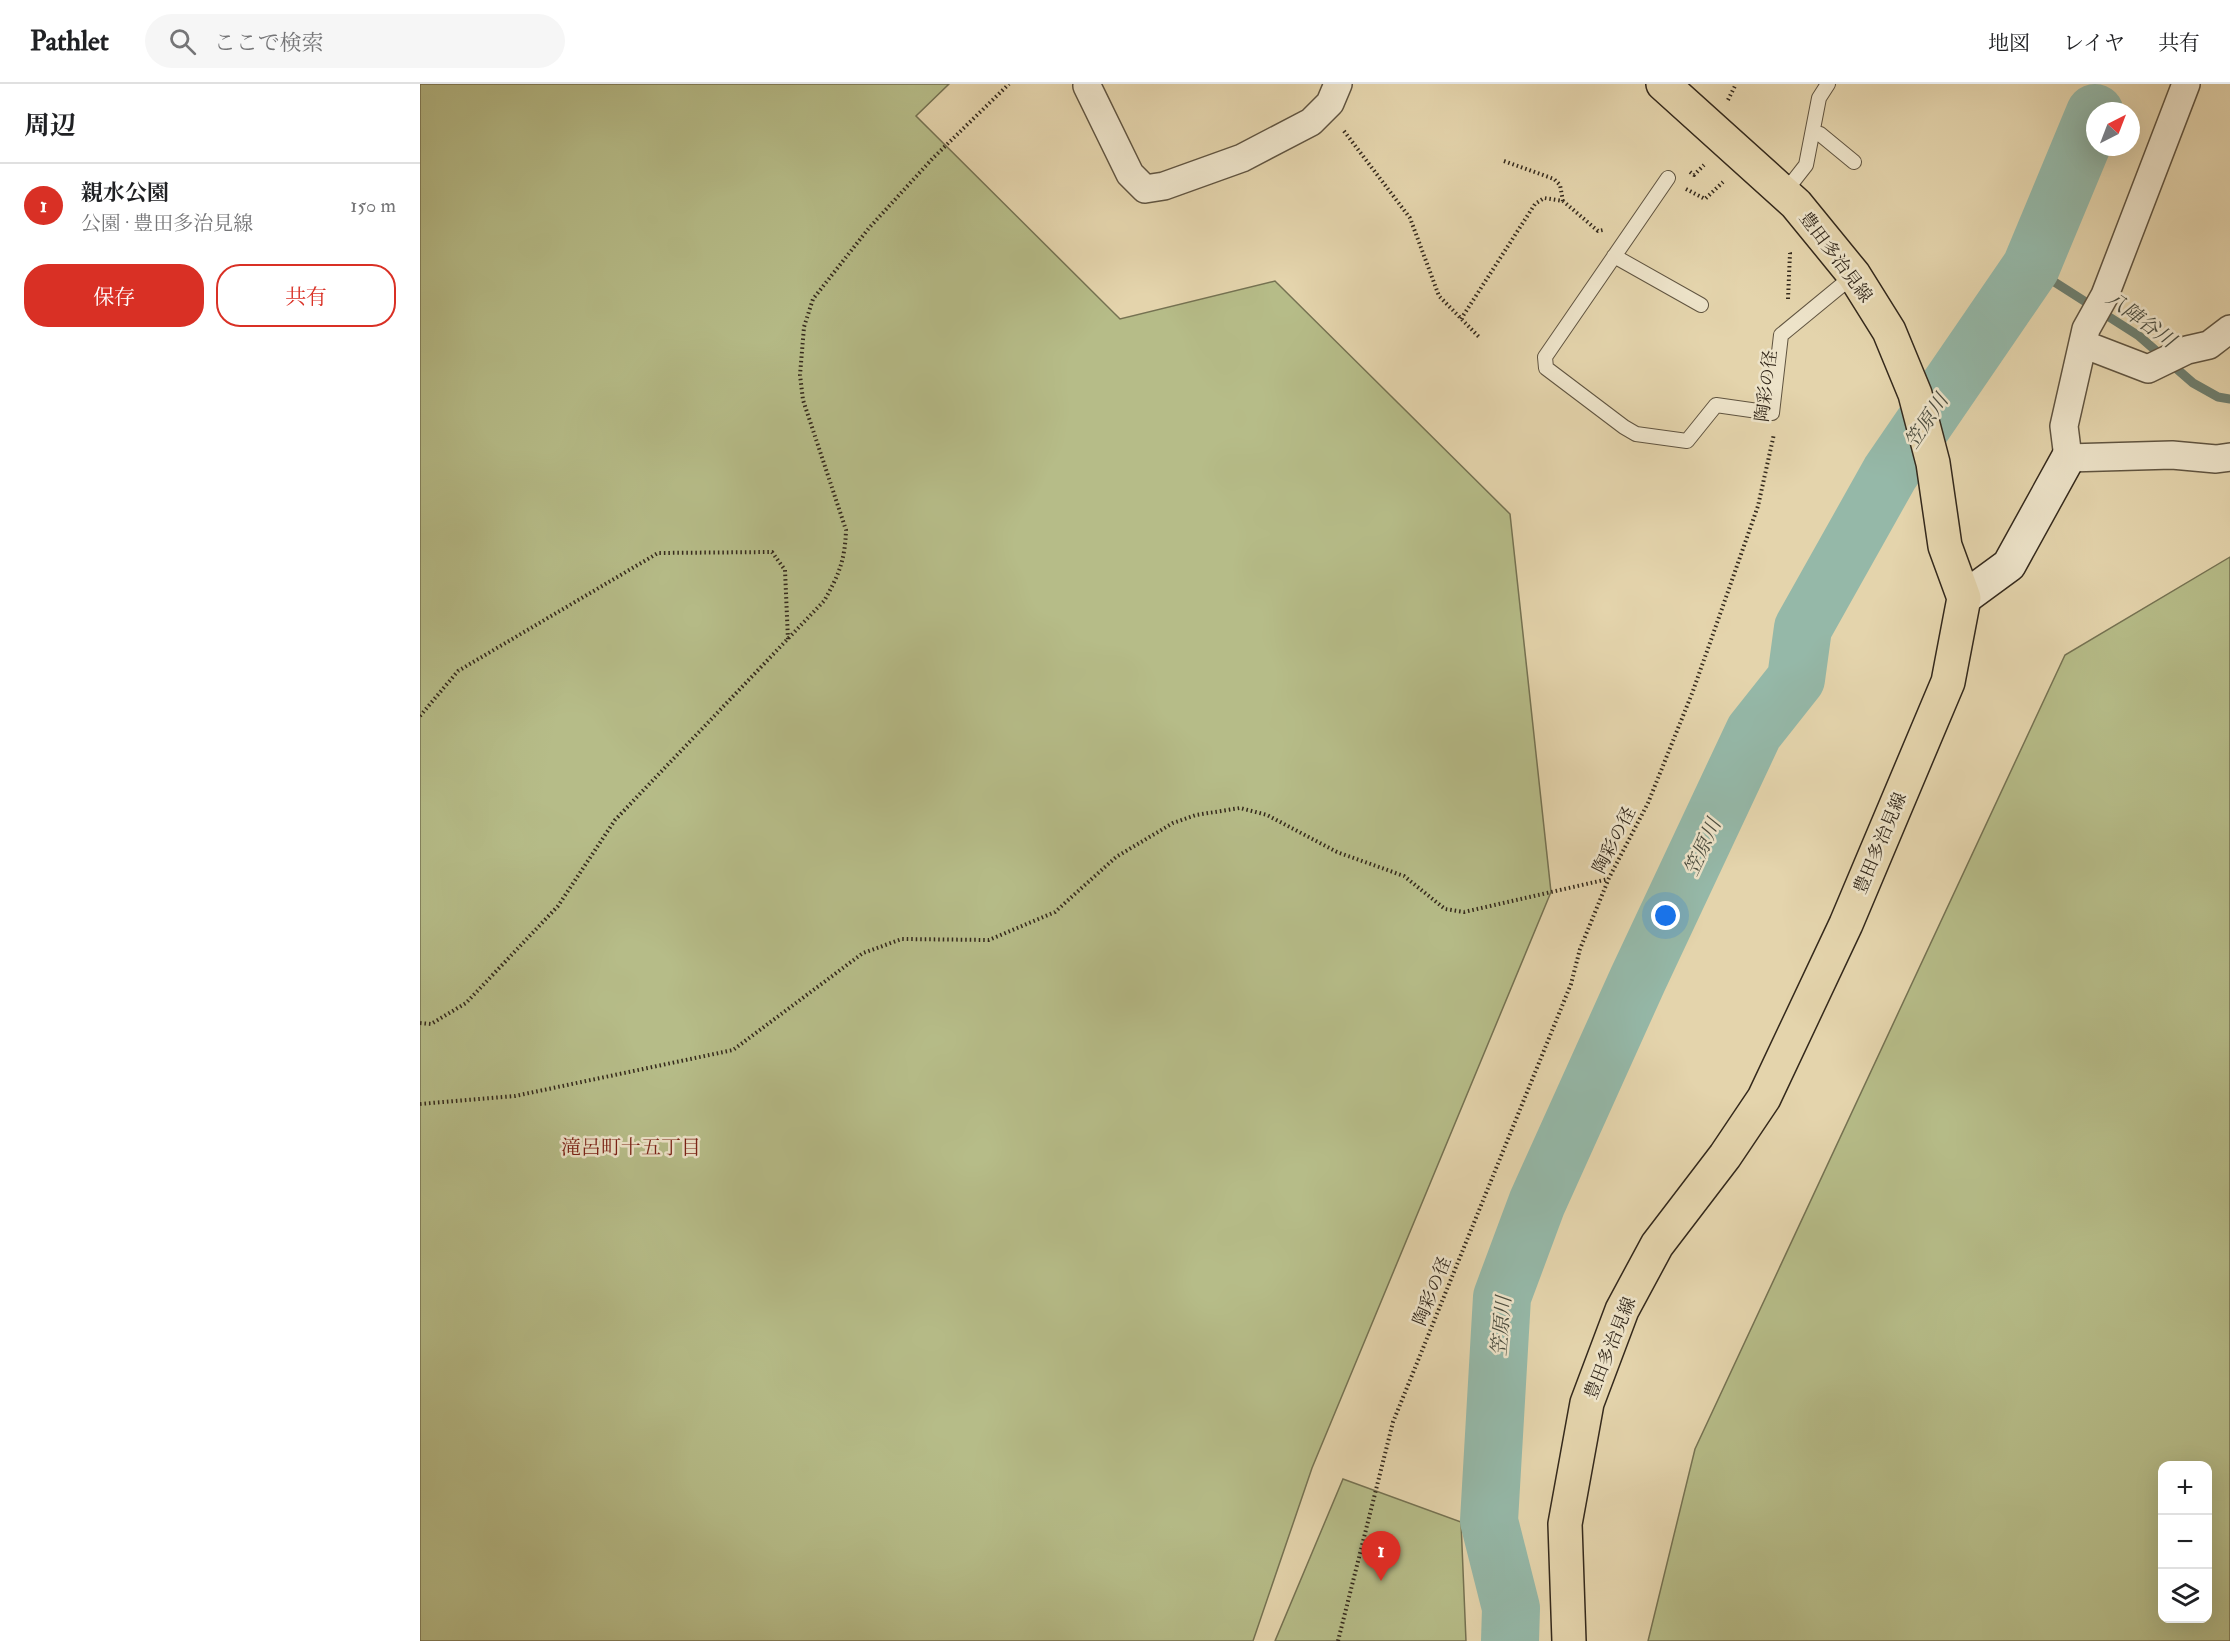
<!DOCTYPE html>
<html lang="ja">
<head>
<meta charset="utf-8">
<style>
  :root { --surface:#fff; --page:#f6f6f6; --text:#202124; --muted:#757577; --line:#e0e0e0; --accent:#d93025 }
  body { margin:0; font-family:"IM FELL Double Pica","Noto Serif JP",serif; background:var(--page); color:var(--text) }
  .controls { position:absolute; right:18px; bottom:18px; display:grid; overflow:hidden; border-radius:12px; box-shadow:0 6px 24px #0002 }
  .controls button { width:54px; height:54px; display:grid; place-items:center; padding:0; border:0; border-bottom:2px solid var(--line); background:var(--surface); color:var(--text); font:30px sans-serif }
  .compass { position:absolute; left:1666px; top:18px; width:54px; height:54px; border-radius:50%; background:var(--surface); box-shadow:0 6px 24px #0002; rotate:42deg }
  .you { position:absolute; left:1246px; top:832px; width:21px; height:21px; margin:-15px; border:4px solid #fff; border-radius:50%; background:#1a73e8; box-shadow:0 0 0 9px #1a73e833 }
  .badge { display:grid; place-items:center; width:39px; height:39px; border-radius:50%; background:var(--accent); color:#fff; font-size:20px; font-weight:700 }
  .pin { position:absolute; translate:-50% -50px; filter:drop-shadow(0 2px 3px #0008) }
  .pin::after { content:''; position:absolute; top:32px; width:21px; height:18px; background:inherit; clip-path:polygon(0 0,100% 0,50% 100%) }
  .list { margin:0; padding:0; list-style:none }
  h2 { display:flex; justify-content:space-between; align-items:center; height:78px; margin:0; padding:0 24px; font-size:26px }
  h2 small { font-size:20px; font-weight:400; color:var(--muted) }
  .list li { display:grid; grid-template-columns:39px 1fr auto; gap:18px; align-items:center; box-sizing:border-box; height:84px; padding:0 24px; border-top:2px solid var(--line) }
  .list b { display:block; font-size:22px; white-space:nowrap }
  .list p { margin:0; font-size:20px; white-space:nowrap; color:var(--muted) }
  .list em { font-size:20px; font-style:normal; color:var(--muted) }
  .actions { display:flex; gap:12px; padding:18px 24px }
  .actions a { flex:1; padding:14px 0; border:2px solid var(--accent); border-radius:24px; text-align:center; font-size:21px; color:var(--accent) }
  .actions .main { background:var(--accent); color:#fff }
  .icon { flex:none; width:33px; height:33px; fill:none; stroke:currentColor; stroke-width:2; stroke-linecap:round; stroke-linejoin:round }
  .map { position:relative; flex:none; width:1810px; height:1557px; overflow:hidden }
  header { display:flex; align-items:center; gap:36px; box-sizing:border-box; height:84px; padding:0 30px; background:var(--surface); border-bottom:2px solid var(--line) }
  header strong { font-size:28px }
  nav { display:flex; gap:33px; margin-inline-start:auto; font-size:21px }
  .search { width:420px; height:54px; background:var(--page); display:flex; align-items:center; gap:15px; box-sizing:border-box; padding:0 21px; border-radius:33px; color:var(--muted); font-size:22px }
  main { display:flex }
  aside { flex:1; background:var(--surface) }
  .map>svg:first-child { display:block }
</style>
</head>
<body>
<header>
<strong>Pathlet</strong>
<div class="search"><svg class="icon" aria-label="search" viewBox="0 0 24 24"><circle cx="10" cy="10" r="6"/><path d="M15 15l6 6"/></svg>ここで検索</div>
<nav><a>地図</a><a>レイヤ</a><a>共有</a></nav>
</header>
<main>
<aside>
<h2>周辺<small></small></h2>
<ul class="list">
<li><span class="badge">1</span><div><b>親水公園</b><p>公園 · 豊田多治見線</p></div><em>150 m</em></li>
</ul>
<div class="actions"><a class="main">保存</a><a>共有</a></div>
</aside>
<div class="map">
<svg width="1810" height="1557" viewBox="0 0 1810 1557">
  <rect width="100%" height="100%" fill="#e4d4ac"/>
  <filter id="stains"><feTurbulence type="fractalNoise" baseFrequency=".00333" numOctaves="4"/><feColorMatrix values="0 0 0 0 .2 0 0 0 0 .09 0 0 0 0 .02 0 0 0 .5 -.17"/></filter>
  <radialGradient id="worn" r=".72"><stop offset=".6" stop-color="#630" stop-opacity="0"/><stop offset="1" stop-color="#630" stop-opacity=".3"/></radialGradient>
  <!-- green -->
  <path fill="#b6bc88" stroke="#757252" stroke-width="1.5" fill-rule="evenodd" d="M 0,0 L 529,0 L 496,32 L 700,235 L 855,197 L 1090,430 L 1131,808 L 892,1384 L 833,1557 L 0,1557 Z
    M 1810,473 L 1810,1557 L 1228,1557 L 1275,1365 L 1645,571 ZM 1742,1382 L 1788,1382 L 1788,1534 L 1742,1534 Z
    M 923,1395 L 1041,1438 L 1046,1557 L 855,1557 Z"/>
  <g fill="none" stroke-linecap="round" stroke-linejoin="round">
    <!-- stream -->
    <path stroke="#6e7f70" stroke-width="9" d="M 1611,183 L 1719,252 L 1773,299 L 1798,313 L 1810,315"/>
    <!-- river -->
    <path stroke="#95b8a8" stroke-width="58" d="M 1090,1557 L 1091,1524 L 1069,1437 L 1082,1213 L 1117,1119 L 1218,895 L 1334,648 L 1376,595 L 1383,544 L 1470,389 L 1611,183 L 1675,29"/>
    <!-- lane casing -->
    <g stroke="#605440" stroke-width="16">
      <path id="lane" d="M 1393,48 L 1400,50 L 1434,78
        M 1248,94 L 1125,273 L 1126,284 L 1204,343 L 1216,350 L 1267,357 L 1296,321 L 1352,329 L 1361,251 L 1434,191
        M 1364,109 L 1386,81 L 1399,14 L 1408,0
        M 1194,172 L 1281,221"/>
    </g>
    <!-- street casing -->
    <g stroke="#605440" stroke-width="30">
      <path id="street" d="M 1766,0 L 1685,211 L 1666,245 L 1644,342 L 1648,374 L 1752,371 L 1796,375 L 1810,373
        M 667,2 L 710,90 L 725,105 L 744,102 L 822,74 L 891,38 L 910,19 L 918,0
        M 1663,260 L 1728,285 L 1767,266 L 1789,261 L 1810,245"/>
    </g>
    <!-- secondary casing -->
    <g stroke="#34291c" stroke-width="36">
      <path id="secondary" d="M 1544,514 L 1589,481 L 1648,374"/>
    </g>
    <!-- primary casing -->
    <g stroke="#34291c" stroke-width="36">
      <path id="primary" d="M 1149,1557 L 1145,1440 L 1167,1319 L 1202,1226 L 1237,1161 L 1305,1072 L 1344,1014 L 1426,840 L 1528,598 L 1544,514 L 1525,462 L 1513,379 L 1495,310 L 1469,247 L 1434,191 L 1376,120 L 1243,0"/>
    </g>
    <!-- path -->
    <path stroke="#34291c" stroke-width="4" stroke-dasharray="1.5 3" stroke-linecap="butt" d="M 1308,16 L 1316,0
      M 924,47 L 990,134 L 1019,212 L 1060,254
      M 1084,77 L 1134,95 L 1140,101 L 1143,117
      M 1270,88 L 1274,91 L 1284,81
      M 1266,105 L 1285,115 L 1303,98
      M 1368,215 L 1370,169 L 1369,166
      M 1041,235 L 1115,120 L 1124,114 L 1143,117 L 1178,147 L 1183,146
      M 0,632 L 38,587 L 238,469 L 352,468 L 365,486 L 368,556
      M 0,939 L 11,940 L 46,919 L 138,822 L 195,736 L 404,517 C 419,491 425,476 426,446 L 383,316 L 380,291 L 384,243 L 393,215 L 449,144 L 513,74 L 589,0
      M 0,1020 L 95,1012 L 313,966 L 443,869 L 482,855 L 569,856 L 635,828 L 696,773 L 753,739 L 776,731 L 820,724 L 847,731 L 917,768 L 984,792 L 1025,825 L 1044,828 L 1188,795
      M 918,1557 L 973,1338 L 1151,900 L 1160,865 L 1189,794 L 1228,719 L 1273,607 L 1338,422 L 1354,350"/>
    <!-- lane -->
    <use href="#lane" stroke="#ede3c9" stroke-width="14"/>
    <!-- street -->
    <use href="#street" stroke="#ede3c9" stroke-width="27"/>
    <!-- secondary -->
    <use href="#secondary" stroke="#ede3c9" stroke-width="33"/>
    <!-- primary -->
    <use href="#primary" stroke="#e4d4ac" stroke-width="33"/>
  </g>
  <g text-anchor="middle" stroke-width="5" stroke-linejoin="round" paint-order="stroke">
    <!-- street labels -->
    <g font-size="18" fill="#34291c" stroke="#ede3c9">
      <text transform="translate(1416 173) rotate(53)" y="6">豊田多治見線</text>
      <text transform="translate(1346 302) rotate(-83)" y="6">陶彩の径</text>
      <text transform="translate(1194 756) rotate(-63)" y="6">陶彩の径</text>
      <text transform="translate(1460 759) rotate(-67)" y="6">豊田多治見線</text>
      <text transform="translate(1012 1207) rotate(-68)" y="6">陶彩の径</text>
      <text transform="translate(1190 1264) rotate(-68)" y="6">豊田多治見線</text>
    </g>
    <!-- water labels -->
    <g font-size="20" font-style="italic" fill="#4c4d3f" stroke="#ede3c9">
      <text transform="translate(1721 235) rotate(36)" y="7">八陣谷川</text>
      <text transform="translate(1506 337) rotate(-56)" y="7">笠原川</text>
      <text transform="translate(1282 763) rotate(-65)" y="7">笠原川</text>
      <text transform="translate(1081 1242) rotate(-85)" y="7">笠原川</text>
    </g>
    <!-- neighbourhood labels -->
    <g font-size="20" fill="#7a1f14" stroke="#ede3c9">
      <text x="211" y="1070">滝呂町十五丁目</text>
    </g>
  </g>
  <rect width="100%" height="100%" filter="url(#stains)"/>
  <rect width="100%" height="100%" fill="url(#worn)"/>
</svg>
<div class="controls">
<button>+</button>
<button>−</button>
<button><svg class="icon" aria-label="layers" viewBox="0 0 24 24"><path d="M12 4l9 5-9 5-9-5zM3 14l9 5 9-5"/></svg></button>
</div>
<svg class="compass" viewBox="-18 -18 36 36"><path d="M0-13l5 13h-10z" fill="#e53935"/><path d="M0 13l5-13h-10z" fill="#757577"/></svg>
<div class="you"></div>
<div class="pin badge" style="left:961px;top:1497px">1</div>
</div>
</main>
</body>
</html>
